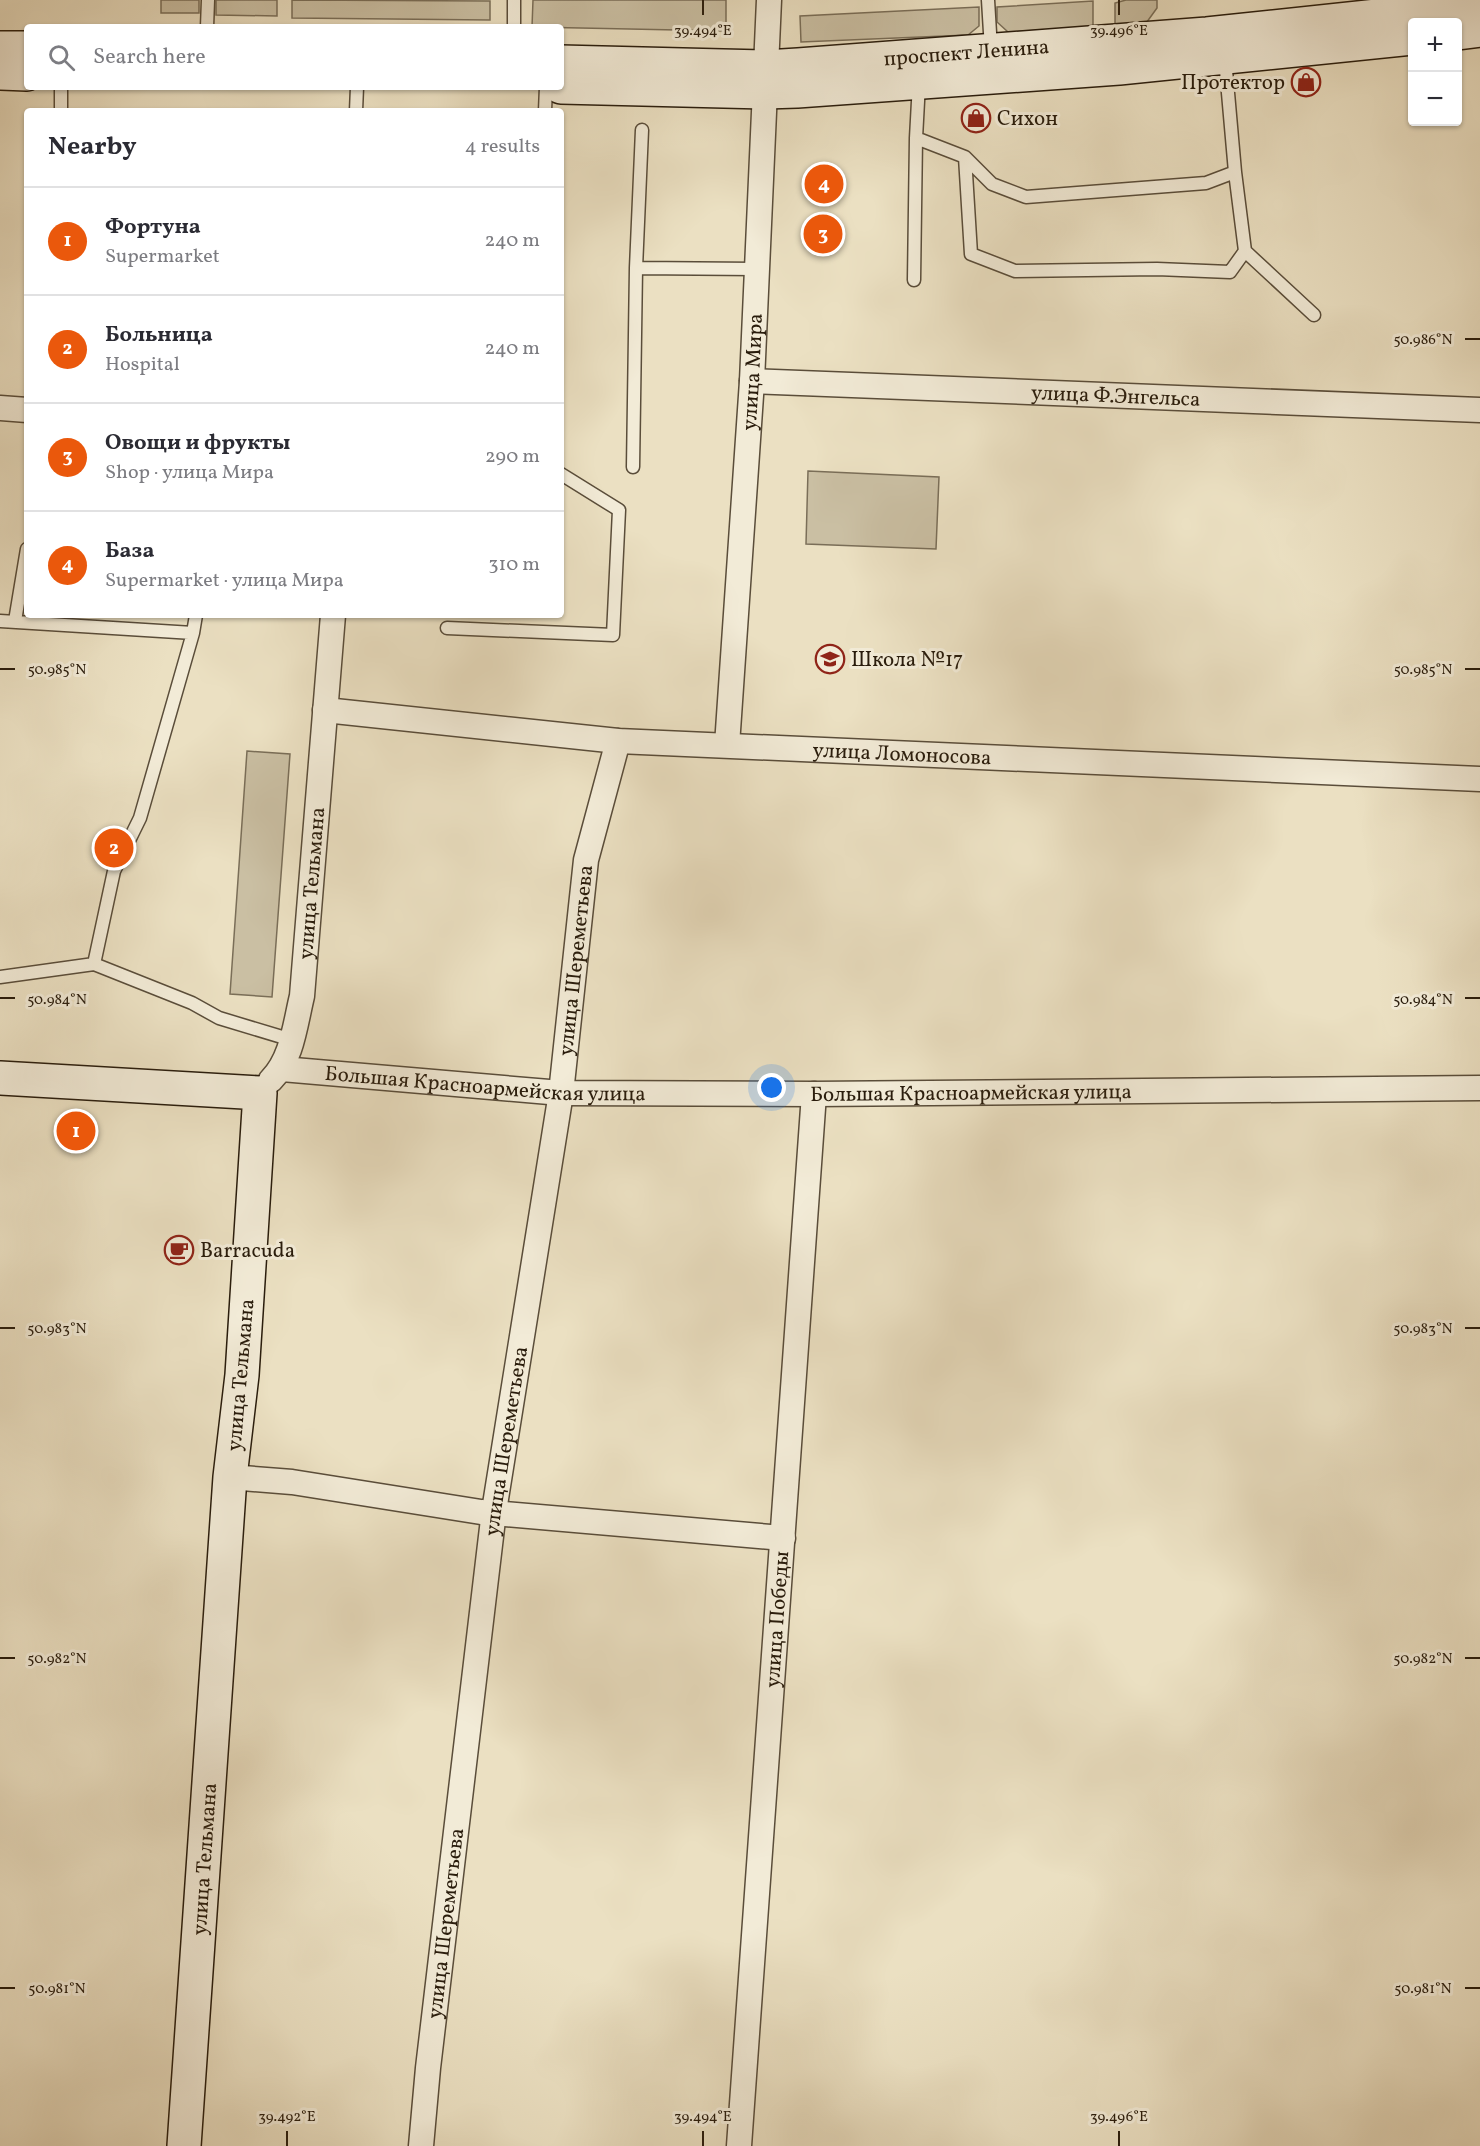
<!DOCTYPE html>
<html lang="en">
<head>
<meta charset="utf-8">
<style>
  :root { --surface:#fff; --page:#f7f7f7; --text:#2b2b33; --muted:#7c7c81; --line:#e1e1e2; --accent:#ea580c }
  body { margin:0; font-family:Vollkorn,serif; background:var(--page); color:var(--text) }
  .controls { position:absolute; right:18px; top:18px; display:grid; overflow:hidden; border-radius:6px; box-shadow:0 2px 4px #0004 }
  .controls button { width:54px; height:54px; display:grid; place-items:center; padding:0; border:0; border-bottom:2px solid var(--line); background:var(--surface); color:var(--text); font:30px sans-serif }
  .you { position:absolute; left:772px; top:1088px; width:21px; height:21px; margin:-15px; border:4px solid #fff; border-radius:50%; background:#1a73e8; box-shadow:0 0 0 9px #1a73e833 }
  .badge { display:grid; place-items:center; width:39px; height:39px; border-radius:50%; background:var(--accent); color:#fff; font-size:20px; font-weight:700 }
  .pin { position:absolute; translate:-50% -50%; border:3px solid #fff; box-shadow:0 2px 6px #0006 }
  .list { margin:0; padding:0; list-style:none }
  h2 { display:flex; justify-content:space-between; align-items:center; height:78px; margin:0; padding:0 24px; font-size:26px }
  h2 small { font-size:20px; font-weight:400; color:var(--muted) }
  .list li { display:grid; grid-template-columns:39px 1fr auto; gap:18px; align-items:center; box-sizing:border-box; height:108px; padding:0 24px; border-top:2px solid var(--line) }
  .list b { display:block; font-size:22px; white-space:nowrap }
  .list p { margin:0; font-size:20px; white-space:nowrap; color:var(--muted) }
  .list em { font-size:20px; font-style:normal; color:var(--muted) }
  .icon { flex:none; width:33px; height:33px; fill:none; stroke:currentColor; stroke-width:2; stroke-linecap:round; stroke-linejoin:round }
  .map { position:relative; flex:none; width:1480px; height:2146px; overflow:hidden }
  .search { position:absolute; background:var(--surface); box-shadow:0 2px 4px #0004; left:24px; top:24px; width:540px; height:66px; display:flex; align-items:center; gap:15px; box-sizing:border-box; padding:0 21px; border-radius:6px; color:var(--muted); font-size:22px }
  .panel { position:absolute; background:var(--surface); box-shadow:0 2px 4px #0004; left:24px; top:108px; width:540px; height:510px; border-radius:6px }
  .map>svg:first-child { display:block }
</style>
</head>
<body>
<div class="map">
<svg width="1480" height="2146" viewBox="0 0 1480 2146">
  <rect width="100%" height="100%" fill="#ebe0c2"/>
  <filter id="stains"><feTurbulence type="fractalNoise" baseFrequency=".00333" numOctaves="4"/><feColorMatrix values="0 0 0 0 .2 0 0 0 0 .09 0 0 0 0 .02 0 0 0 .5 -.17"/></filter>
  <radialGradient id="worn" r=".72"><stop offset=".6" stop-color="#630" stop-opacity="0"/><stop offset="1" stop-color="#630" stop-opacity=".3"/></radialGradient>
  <!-- green -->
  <path fill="#cabfa3" stroke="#7a6e58" stroke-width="1.5" d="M 161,0 L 199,0 L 199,13 L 161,13 Z
    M 216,0 L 277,0 L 277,16 L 216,15 Z
    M 292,0 L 490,1 L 490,20 L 292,18 Z
    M 533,0 L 726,0 L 726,31 L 532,27 Z
    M 1126,0 L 1157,0 L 1157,8 L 1144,26 L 1115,29 L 1115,3 Z
    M 1093,1 L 1093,27 L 1008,32 L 997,22 L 997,7 Z
    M 979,7 L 979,26 L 968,35 L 801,42 L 800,16 Z
    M 808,471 L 939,477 L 936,549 L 806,544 Z
    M 247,751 L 290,754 L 272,997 L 230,994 Z"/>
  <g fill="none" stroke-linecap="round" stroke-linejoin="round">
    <!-- lane casing -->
    <g stroke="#5a4d3a" stroke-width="15">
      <path id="lane" d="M 988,0 L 991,49
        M 207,27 L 208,0
        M 514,27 L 514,0
        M 1225,59 L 1235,172 L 1245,251 L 1314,315
        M 61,111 L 61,87
        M 356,111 L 357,87
        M 545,111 L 546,87
        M 642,130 L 636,268 L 757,269
        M 916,138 L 965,157 L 992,184 L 1026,197 L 1206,183 L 1235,172
        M 965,157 L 971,254 L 1015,271 L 1157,269 L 1230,272 L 1245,251
        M 914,280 L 916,138 L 919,83
        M 633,467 L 636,268
        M 0,621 L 193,633
        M 15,621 L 27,549
        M 447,628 L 613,635 L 619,510 L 561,474
        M 94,964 L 192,1003 L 219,1018 L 292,1040
        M 0,977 L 94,964 L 114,871 L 140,818 L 193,633 L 196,615"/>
    </g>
    <!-- street casing -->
    <g stroke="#5a4d3a" stroke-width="27">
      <g id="street">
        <path id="s1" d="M 752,381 L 1480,410"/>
        <path d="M 0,408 L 27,410"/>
        <path id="s2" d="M 325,710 L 618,741 L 1480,779"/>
        <path id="s3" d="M 727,745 L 752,381 L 769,0"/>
        <path id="s4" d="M 282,1069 L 561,1093 L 814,1094 L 1480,1088"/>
        <path id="s5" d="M 271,1080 C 292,1059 295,1025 302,996 L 333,615"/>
        <path d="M 230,1477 L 292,1482 L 481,1512 L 783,1538"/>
        <path id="s6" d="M 421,2146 L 428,2068 L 494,1511 L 561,1093 L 586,860 L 618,741"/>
        <path id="s7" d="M 739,2146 L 814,1094"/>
      </g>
    </g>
    <!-- secondary casing -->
    <g stroke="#291c0c" stroke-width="36">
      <g id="secondary">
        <path d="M 1458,33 L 1480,30"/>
        <path d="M 0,48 L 27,48"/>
        <path id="s8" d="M 561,62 L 766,67 L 798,65 L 1207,34 L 1480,5"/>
        <path d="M 0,73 L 27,74"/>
        <path d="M 561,87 L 765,92 L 797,91 L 1119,68 L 1412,38"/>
        <path d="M 0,1078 L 260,1093 L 242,1375 L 230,1477 L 184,2146"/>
      </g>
    </g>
    <!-- lane -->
    <use href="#lane" stroke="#f2ebd7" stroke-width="12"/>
    <!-- street -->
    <use href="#street" stroke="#f2ebd7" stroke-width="24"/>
    <!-- secondary -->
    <use href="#secondary" stroke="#f2ebd7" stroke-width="33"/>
  </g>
  <!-- ticks -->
  <path fill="none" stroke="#291c0c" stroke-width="2" d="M 703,0 L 703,15M 1119,0 L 1119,15M 1465,339 L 1480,339M 0,669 L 15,669M 1465,669 L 1480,669M 0,998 L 15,998M 1465,998 L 1480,998M 0,1328 L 15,1328M 1465,1328 L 1480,1328M 0,1658 L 15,1658M 1465,1658 L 1480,1658M 0,1988 L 15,1988M 1465,1988 L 1480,1988M 287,2131 L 287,2146M 703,2131 L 703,2146M 1119,2131 L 1119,2146"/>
  <!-- icons -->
  <defs>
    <g id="shop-ring" transform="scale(1.5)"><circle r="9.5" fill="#f2ebd7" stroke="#8f2418" stroke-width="1.5"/><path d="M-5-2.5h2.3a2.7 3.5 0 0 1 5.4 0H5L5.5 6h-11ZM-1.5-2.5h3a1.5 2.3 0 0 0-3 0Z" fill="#8f2418"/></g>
    <g id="school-ring" transform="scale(1.5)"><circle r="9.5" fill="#f2ebd7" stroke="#8f2418" stroke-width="1.5"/><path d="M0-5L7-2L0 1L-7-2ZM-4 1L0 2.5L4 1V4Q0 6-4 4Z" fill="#8f2418"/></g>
    <g id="cafe-ring" transform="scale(1.5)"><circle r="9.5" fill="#f2ebd7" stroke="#8f2418" stroke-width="1.5"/><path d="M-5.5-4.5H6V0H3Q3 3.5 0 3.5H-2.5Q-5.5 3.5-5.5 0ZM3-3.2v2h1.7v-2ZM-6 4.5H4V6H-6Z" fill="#8f2418"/></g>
  </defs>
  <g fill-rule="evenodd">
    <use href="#shop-ring" x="1306" y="82"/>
    <use href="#shop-ring" x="976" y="118"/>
    <use href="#school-ring" x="830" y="659"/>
    <use href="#cafe-ring" x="179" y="1250"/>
  </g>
  <g text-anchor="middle" stroke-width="6" stroke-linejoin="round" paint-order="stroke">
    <!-- street labels -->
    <g font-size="21" fill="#291c0c" stroke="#f2ebd7">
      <text dy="7" stroke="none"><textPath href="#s8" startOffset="406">проспект Ленина</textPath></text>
      <text dy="7" stroke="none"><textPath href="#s3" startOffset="374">улица Мира</textPath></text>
      <text dy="7" stroke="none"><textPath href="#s1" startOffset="364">улица Ф.Энгельса</textPath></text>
      <text dy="7" stroke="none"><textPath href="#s2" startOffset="579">улица Ломоносова</textPath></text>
      <text dy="7" stroke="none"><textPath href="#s5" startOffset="204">улица Тельмана</textPath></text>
      <text dy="7" stroke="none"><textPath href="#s6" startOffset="1196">улица Шереметьева</textPath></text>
      <text dy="7" stroke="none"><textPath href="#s4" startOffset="204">Большая Красноармейская улица</textPath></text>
      <text dy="7" stroke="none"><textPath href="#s4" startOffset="690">Большая Красноармейская улица</textPath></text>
      <text transform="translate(240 1375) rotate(-85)" y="7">улица Тельмана</text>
      <text dy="7" stroke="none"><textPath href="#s6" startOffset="710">улица Шереметьева</textPath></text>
      <text dy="7" stroke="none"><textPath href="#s7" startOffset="528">улица Победы</textPath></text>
      <text transform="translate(204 1859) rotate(-86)" y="7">улица Тельмана</text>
      <text dy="7" stroke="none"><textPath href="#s6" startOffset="224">улица Шереметьева</textPath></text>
    </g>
    <!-- poi labels -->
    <g font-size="21" fill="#291c0c" stroke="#f2ebd7" text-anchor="start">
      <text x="1285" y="89" text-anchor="end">Протектор</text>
      <text x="997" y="125">Сихон</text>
      <text x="851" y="666">Школа №17</text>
      <text x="200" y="1257">Barracuda</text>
    </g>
  </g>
  <g font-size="15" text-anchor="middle" fill="#291c0c" stroke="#f2ebd7" stroke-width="6" stroke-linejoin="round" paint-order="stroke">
    <text x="703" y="35">39.494°E</text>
    <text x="1119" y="35">39.496°E</text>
    <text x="1423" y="344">50.986°N</text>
    <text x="57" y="674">50.985°N</text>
    <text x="1423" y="674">50.985°N</text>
    <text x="57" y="1004">50.984°N</text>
    <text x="1423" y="1004">50.984°N</text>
    <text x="57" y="1333">50.983°N</text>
    <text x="1423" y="1333">50.983°N</text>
    <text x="57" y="1663">50.982°N</text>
    <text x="1423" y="1663">50.982°N</text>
    <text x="57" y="1993">50.981°N</text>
    <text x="1423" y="1993">50.981°N</text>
    <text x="287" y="2121">39.492°E</text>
    <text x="703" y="2121">39.494°E</text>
    <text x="1119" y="2121">39.496°E</text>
  </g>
  <rect width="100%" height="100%" filter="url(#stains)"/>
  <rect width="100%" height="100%" fill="url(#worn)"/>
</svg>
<div class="controls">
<button>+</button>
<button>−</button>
</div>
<div class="you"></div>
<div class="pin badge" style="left:76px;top:1131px">1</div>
<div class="pin badge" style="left:114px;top:848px">2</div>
<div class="pin badge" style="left:823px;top:234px">3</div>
<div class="pin badge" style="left:824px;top:184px">4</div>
<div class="search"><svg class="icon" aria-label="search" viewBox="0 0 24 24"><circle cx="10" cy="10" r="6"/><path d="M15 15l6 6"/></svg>Search here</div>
<section class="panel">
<h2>Nearby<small>4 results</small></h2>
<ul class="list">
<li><span class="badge">1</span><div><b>Фортуна</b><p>Supermarket</p></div><em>240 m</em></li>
<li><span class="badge">2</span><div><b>Больница</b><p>Hospital</p></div><em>240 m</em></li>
<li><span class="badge">3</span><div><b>Овощи и фрукты</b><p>Shop · улица Мира</p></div><em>290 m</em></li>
<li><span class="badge">4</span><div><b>База</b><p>Supermarket · улица Мира</p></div><em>310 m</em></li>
</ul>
</section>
</div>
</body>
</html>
